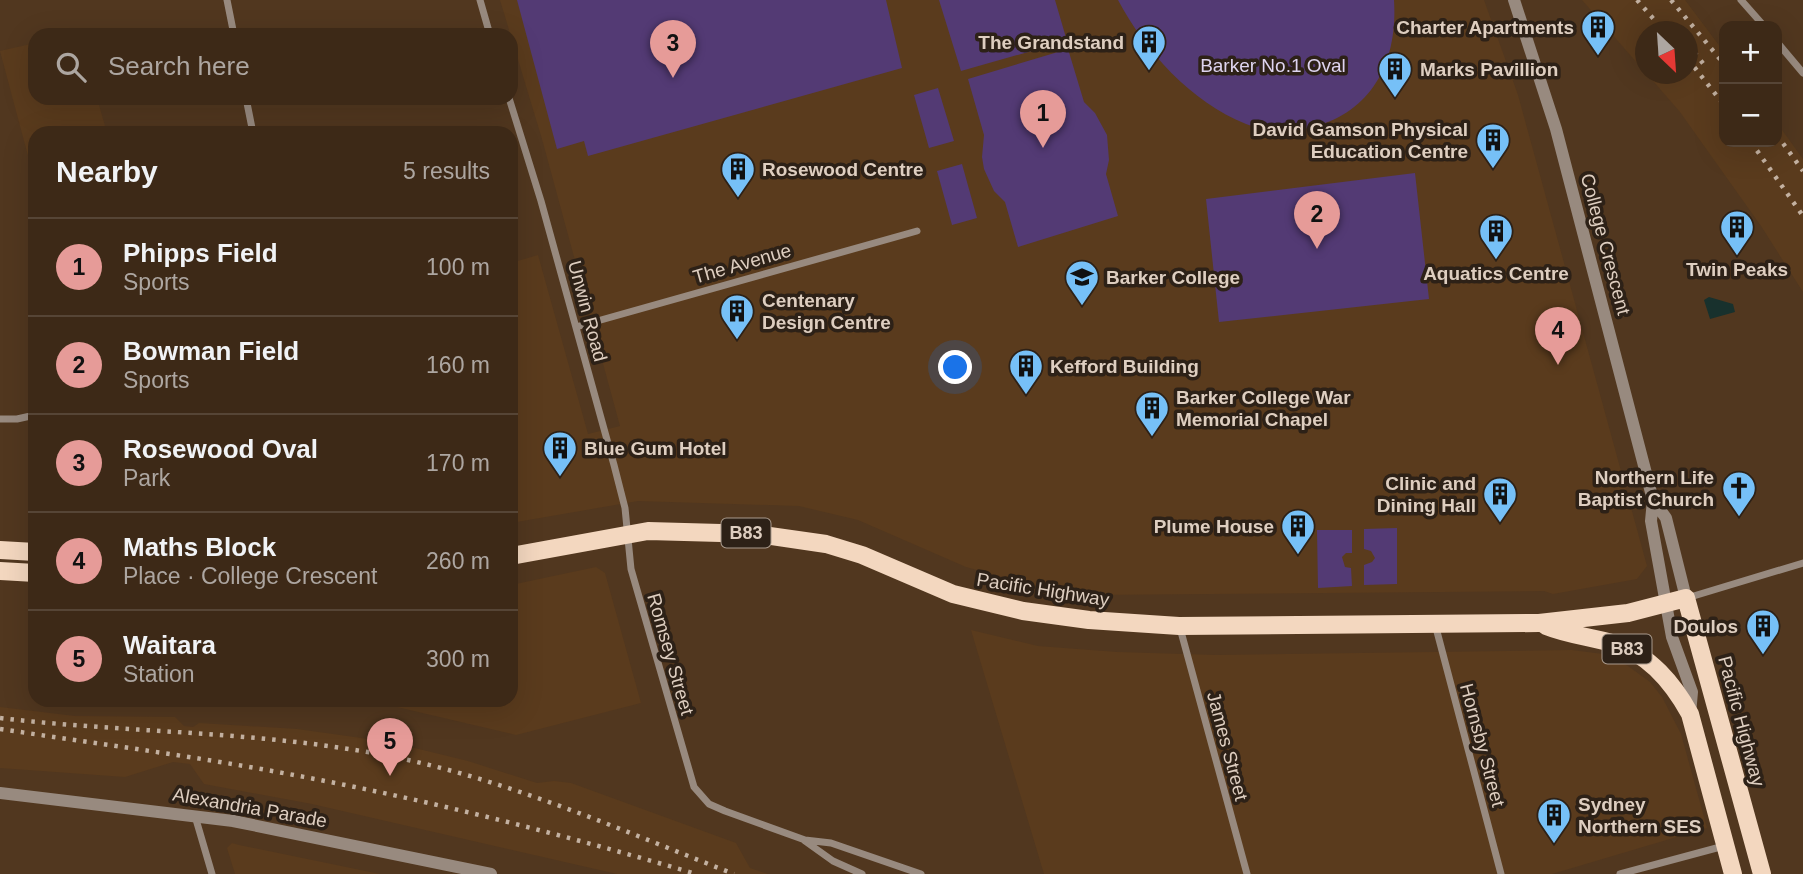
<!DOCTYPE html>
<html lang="en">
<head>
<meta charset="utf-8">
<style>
  :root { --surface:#3d2917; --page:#443120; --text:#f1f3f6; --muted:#ada6a1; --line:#564536; --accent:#e69b98 }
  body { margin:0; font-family:Arial,sans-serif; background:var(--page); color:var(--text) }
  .controls { position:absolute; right:21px; top:21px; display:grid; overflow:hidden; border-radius:14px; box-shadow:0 7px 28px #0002 }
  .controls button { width:63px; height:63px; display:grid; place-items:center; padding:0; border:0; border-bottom:2px solid var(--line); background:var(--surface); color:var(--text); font:35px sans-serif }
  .compass { position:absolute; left:1635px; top:21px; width:63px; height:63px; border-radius:50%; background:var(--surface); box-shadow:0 7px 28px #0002; rotate:155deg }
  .you { position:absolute; left:956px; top:368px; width:24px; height:24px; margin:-18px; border:5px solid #fff; border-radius:50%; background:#1a73e8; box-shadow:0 0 0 10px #1a73e833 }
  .badge { display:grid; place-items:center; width:46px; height:46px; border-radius:50%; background:var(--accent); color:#111; font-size:23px; font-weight:700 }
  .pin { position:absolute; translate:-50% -58px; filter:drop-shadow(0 2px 4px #0008) }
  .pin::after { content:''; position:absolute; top:37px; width:24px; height:21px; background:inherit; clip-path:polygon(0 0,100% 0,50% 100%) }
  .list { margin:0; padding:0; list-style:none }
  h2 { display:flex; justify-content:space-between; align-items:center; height:91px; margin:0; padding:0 28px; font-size:30px }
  h2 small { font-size:23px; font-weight:400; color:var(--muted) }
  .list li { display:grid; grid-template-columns:46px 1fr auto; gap:21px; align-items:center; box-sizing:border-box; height:98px; padding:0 28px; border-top:2px solid var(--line) }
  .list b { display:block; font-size:26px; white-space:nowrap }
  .list p { margin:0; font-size:23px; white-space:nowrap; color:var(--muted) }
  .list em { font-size:23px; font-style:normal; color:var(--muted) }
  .icon { flex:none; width:38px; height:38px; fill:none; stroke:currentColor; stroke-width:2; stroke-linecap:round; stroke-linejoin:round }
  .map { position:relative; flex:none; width:1803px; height:874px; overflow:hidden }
  .search { position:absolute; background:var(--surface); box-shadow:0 7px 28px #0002; left:28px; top:28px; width:490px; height:77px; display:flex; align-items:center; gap:18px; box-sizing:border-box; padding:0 24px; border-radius:21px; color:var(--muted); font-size:26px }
  .panel { position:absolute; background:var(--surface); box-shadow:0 7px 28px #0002; left:28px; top:126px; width:490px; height:581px; border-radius:21px }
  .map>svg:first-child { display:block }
</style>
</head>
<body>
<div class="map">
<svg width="1803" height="874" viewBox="0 0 1803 874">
  <rect width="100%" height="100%" fill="#51371f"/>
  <!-- built -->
  <path fill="#5a3b1d" d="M 500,0 L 1484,0 L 1518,95 L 1647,566 L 1637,579 L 1553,594 L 1544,591 L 1086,595 L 1044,588 L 966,567 L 858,520 L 799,506 L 638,501 L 511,523 L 511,263 L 538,255 L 588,434 L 620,426 L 542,139 Z
    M 1582,0 L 1685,0 L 1724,52 L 1724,142 L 1777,142 L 1777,123 L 1803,159 L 1803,292 L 1761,226 L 1680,112 L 1647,74 L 1688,74 L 1688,32 L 1646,32 L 1645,72 Z
    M 35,43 L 35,98 L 97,98 L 107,133 L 35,133 L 35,182 L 0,51 Z
    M 596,567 L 605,573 L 641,703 L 516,735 L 367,700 L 511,700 L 511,585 Z
    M 971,630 L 1038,646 L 1117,652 L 1216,655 L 1572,650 L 1603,654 L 1628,666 L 1650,682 L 1662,697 L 1681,734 L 1707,828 L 1552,874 L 1044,874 Z
    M 0,707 L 75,716 L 175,717 L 184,726 L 193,727 L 199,723 L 297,729 L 390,742 L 468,761 L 537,783 L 554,781 L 571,783 L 736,843 L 750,868 L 768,874 L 617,874 L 312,804 L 204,784 L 190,764 L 173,762 L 125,777 L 0,768 Z
    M 232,843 L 239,845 L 380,874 L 235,874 L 227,848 Z"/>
  <!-- green -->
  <path fill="#533a74" d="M 517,0 L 886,0 L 902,68 L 588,156 L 584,141 L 557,149 Z
    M 939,0 L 1055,0 L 1067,41 L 961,71 Z
    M 1118,0 L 1394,0 C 1398,62 1372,114 1308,128 C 1287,133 1266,132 1246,124 C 1191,102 1145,51 1118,0 Z
    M 1068,49 L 1084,102 L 1095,113 L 1107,135 L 1109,160 L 1106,174 L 1118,216 L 1018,247 L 1005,202 L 994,191 L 984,169 L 982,157 L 984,135 L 968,79 Z
    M 938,88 L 954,141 L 929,148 L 914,95 Z
    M 962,164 L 977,218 L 952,225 L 937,171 Z
    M 1415,173 L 1429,299 L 1219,322 L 1206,199 Z
    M 1397,528 L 1397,584 L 1364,585 L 1364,565 L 1372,562 L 1375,558 L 1371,551 L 1364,549 L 1364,529 Z
    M 1317,530 L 1352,530 L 1352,553 L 1346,553 L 1342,557 L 1345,567 L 1351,568 L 1352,586 L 1318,588 Z"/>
  <!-- water -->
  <path fill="#18312d" d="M 1709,297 L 1733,304 L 1735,312 L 1710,319 L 1704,300 Z"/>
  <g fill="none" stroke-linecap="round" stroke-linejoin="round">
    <!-- minor -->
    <path stroke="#988a7f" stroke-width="7" d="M 227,0 L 234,35
      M 480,0 L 490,35
      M 1741,0 L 1764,26
      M 1777,42 L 1803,73
      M 246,98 L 253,133
      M 509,98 L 541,201 L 614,465 L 625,508 L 631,569 L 694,787 L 709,804 L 725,811 L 805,840 L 831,843 L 921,874
      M 576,327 L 917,231
      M 0,419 L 17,419 L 35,415
      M 1687,598 L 1803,563
      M 1435,624 L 1501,874
      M 1180,628 L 1247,874
      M 195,816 L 212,874
      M 805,841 L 833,861 L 862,874
      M 1620,874 L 1724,846"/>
    <!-- tertiary -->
    <path stroke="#988a7f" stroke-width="12" d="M 1514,0 L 1556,129 L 1653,500 L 1666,518 L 1686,598
      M 1653,500 L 1651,521 L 1672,637 L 1692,692 L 1690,714
      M 0,793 L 233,821 L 491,874"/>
    <!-- primary -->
    <path stroke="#f3d7bf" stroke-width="18" d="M 0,550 L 35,552
      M 511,556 L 648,531 L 757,534 L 826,544 L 862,555 L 953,594 L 1023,611 L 1089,620 L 1179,626 L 1539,623 L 1628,613 L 1686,598 L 1762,874
      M 0,571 L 35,573
      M 1546,626 C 1568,635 1592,637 1615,644 C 1649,654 1674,685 1690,714 L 1733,874"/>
    <!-- rail -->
    <path stroke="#c3b1a1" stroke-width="4.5" stroke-dasharray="3.5 7" stroke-linecap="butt" d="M 1637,0 L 1665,32
      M 1671,0 L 1724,64
      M 1688,44 L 1705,66
      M 1688,59 L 1724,105
      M 1777,135 L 1803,171
      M 1751,142 L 1803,216
      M 0,718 C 118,732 238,731 355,750 C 487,770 610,826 734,874
      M 0,729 C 100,744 200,757 299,776 C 433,801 565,835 696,874"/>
  </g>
  <!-- icons -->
  <defs>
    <g id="building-pin" transform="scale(1.75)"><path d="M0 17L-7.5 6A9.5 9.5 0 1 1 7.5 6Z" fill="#76c0f7" stroke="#2d2117"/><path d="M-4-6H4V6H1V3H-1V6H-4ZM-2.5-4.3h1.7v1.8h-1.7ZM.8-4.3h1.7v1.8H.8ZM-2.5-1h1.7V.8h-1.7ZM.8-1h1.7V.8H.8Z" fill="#111"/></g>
    <g id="school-pin" transform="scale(1.75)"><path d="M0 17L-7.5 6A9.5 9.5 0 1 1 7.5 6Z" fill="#76c0f7" stroke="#2d2117"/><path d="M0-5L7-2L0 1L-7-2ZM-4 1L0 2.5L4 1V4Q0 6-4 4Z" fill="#111"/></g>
    <g id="church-pin" transform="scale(1.75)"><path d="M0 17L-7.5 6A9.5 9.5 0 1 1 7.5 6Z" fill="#76c0f7" stroke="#2d2117"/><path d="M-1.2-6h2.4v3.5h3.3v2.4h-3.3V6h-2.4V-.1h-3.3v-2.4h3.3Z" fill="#111"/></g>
  </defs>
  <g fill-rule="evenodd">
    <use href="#building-pin" x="1598" y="27"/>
    <use href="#building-pin" x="1149" y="42"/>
    <use href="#building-pin" x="1395" y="69"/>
    <use href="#building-pin" x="1493" y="140"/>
    <use href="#building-pin" x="738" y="169"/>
    <use href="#building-pin" x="1737" y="227"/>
    <use href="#building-pin" x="1496" y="231"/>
    <use href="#school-pin" x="1082" y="277"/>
    <use href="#building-pin" x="737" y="311"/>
    <use href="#building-pin" x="1026" y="366"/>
    <use href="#building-pin" x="1152" y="408"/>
    <use href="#building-pin" x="560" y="448"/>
    <use href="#church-pin" x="1739" y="488"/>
    <use href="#building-pin" x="1500" y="494"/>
    <use href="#building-pin" x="1298" y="526"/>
    <use href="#building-pin" x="1763" y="626"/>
    <use href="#building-pin" x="1554" y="815"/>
  </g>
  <g text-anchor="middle" stroke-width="7" stroke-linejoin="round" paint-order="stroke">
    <!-- shield labels -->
    <g fill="#2d2117" stroke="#a99a8d" stroke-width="2">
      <rect x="721.5" y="518.5" width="49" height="29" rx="5"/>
      <rect x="1602.5" y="634.5" width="49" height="29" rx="5"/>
    </g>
    <g font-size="18" font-weight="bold" fill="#decec0">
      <text x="746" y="539">B83</text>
      <text x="1627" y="655">B83</text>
    </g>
    <!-- poi labels -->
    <g font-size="19" font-weight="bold" fill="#decec0" stroke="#2d2117" text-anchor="start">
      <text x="1574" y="34" text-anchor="end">Charter Apartments</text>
      <text x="1124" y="49" text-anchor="end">The Grandstand</text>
      <text x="1420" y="76">Marks Pavillion</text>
      <text x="1468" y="136" text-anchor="end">David Gamson Physical<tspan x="1468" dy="22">Education Centre</tspan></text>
      <text x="762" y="176">Rosewood Centre</text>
      <text x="1737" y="276" text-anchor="middle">Twin Peaks</text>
      <text x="1496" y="280" text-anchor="middle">Aquatics Centre</text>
      <text x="1106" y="284">Barker College</text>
      <text x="762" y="307">Centenary<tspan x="762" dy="22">Design Centre</tspan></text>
      <text x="1050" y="373">Kefford Building</text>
      <text x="1176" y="404">Barker College War<tspan x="1176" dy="22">Memorial Chapel</tspan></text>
      <text x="584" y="455">Blue Gum Hotel</text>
      <text x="1714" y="484" text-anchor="end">Northern Life<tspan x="1714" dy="22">Baptist Church</tspan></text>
      <text x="1476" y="490" text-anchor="end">Clinic and<tspan x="1476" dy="22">Dining Hall</tspan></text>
      <text x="1274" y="533" text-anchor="end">Plume House</text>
      <text x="1738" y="633" text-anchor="end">Doulos</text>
      <text x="1578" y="811">Sydney<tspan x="1578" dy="22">Northern SES</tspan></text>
    </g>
    <!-- park labels -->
    <g font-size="19" fill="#ded4ef" stroke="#2d2117">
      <text x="1273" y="72">Barker No.1 Oval</text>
    </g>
    <!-- street labels -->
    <g font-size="19" fill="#decec0" stroke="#2d2117">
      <text transform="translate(1606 244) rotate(75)" y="7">College Crescent</text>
      <text transform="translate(742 263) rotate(-16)" y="7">The Avenue</text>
      <text transform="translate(588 311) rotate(75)" y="7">Unwin Road</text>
      <text transform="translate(1043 589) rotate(9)" y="7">Pacific Highway</text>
      <text transform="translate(671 654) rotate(74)" y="7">Romsey Street</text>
      <text transform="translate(1742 721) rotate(75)" y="7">Pacific Highway</text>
      <text transform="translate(1483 745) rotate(75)" y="7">Hornsby Street</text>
      <text transform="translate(1228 746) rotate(75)" y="7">James Street</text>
      <text transform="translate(250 807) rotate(10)" y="7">Alexandria Parade</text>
    </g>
  </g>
</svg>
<div class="controls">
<button>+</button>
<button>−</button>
</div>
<svg class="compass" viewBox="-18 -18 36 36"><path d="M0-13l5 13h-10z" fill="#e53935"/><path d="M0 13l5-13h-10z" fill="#ada6a1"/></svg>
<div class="you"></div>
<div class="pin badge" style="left:1043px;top:148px">1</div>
<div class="pin badge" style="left:1317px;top:249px">2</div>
<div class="pin badge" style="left:673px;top:78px">3</div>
<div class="pin badge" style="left:1558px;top:365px">4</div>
<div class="pin badge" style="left:390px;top:776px">5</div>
<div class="search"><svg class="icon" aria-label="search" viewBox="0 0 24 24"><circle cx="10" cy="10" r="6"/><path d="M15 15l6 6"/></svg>Search here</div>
<section class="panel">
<h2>Nearby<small>5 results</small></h2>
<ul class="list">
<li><span class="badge">1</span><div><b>Phipps Field</b><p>Sports</p></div><em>100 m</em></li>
<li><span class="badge">2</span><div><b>Bowman Field</b><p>Sports</p></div><em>160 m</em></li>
<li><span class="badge">3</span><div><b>Rosewood Oval</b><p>Park</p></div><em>170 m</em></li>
<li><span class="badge">4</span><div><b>Maths Block</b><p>Place · College Crescent</p></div><em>260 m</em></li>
<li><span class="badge">5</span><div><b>Waitara</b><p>Station</p></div><em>300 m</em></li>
</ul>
</section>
</div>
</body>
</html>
